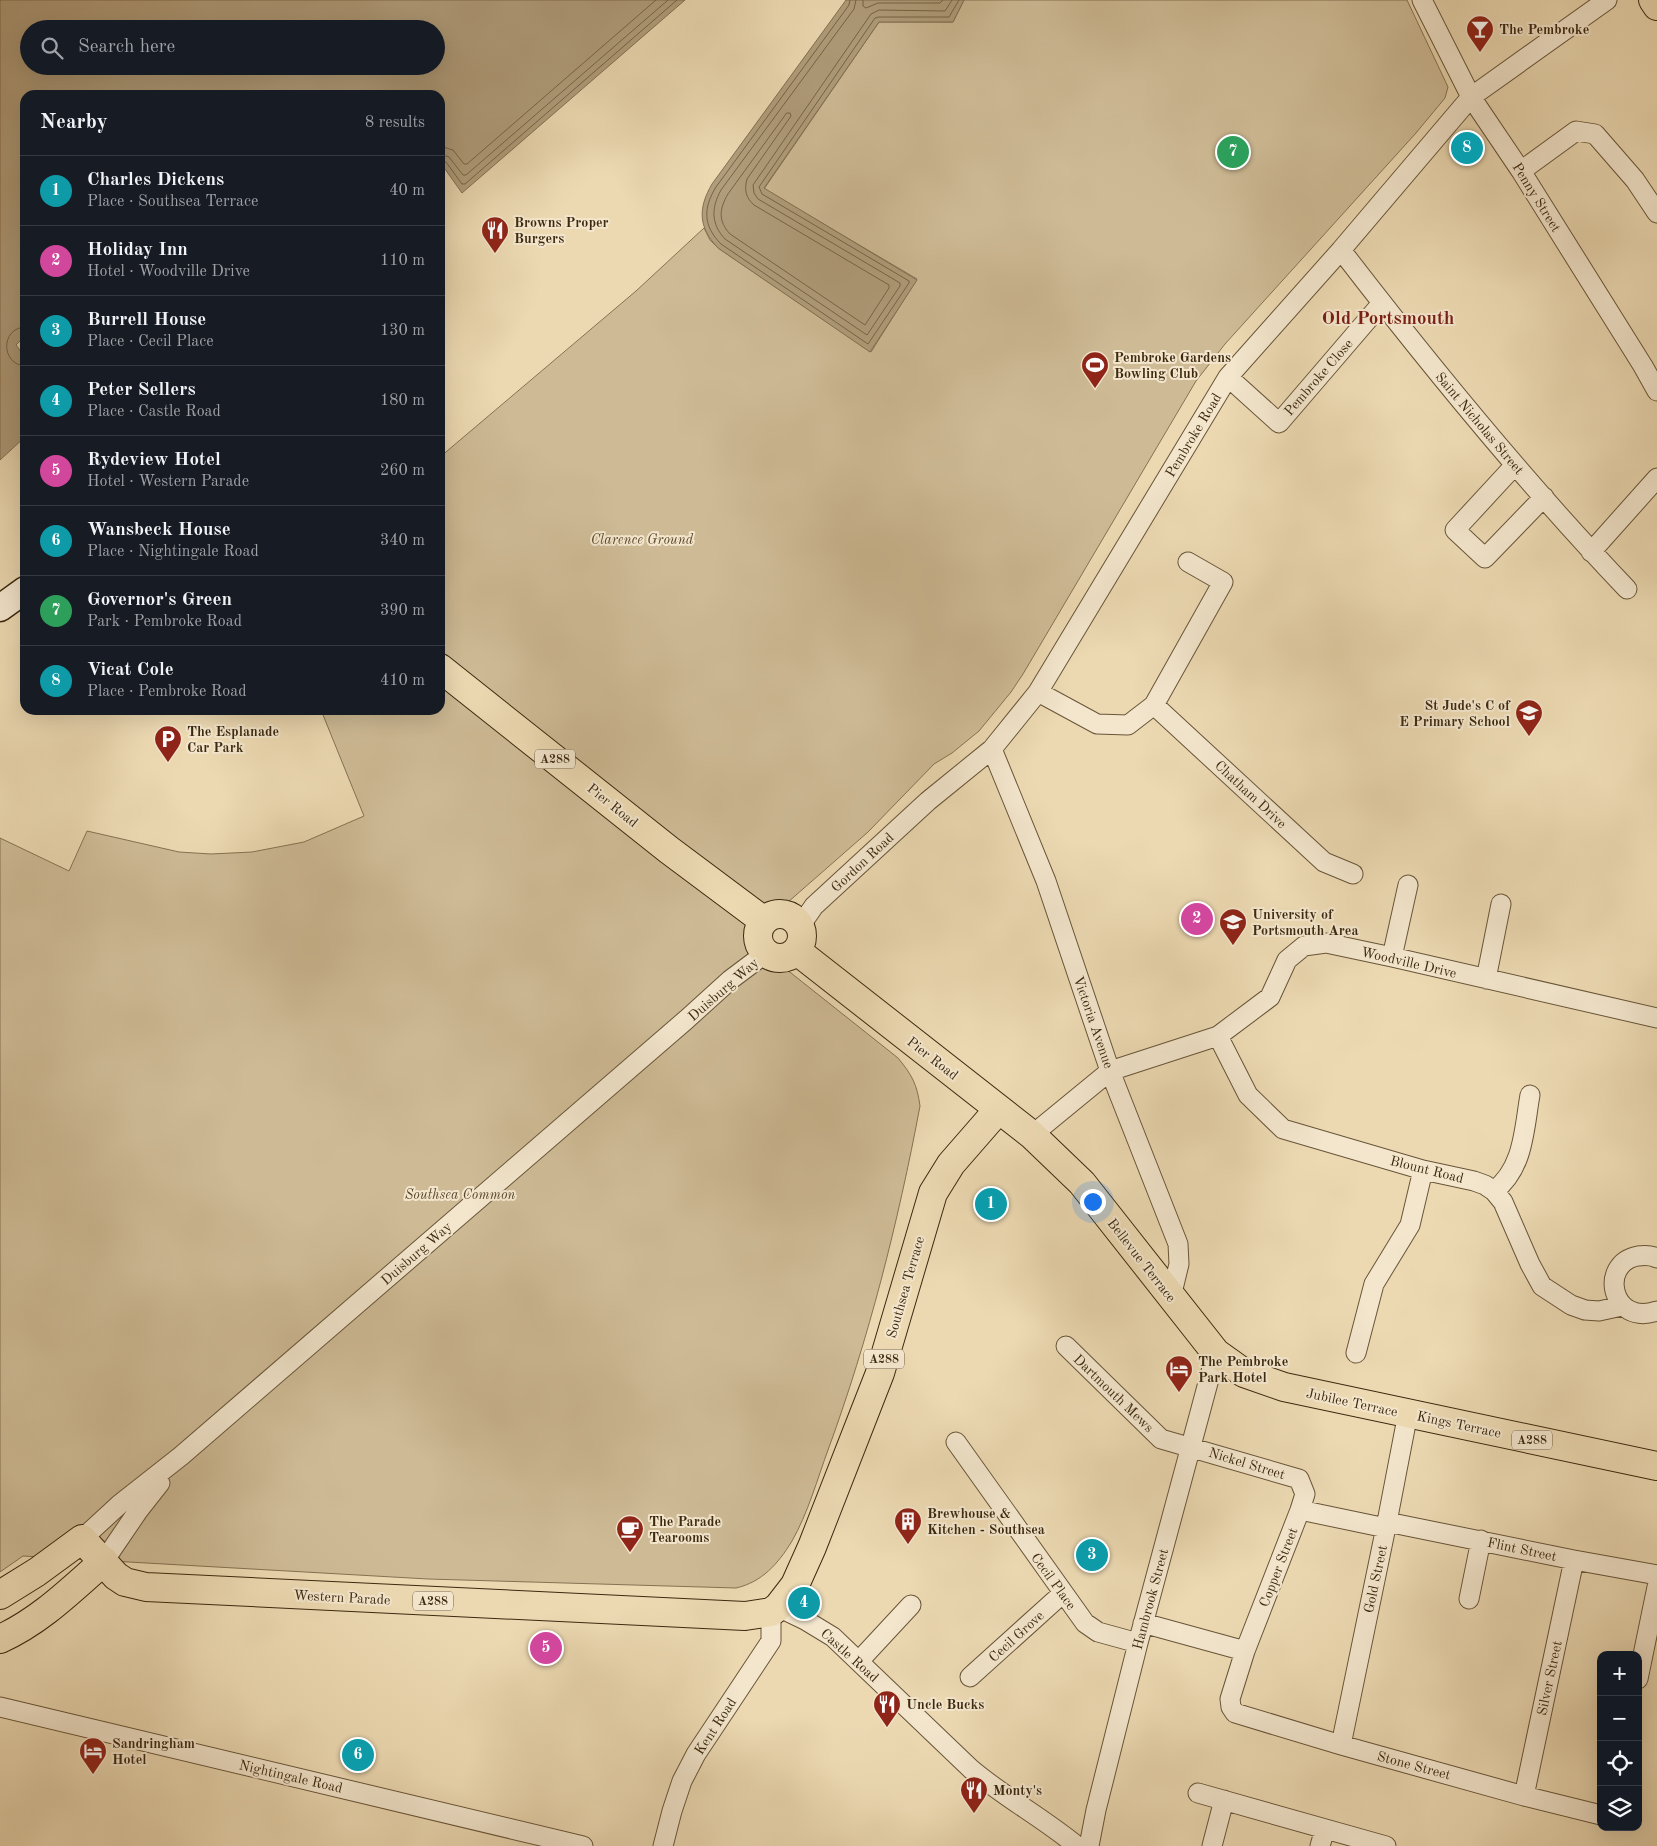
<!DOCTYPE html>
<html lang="en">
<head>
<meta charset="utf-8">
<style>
  :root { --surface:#171b24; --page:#20242c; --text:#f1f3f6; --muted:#9ea1a6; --line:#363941; --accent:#1a73e8 }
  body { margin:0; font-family:"Old Standard TT",serif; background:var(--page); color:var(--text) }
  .controls { position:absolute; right:15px; bottom:15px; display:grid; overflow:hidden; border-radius:10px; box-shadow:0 5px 20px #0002 }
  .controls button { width:45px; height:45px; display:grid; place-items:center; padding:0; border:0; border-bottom:1px solid var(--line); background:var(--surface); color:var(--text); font:25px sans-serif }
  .you { position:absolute; left:1092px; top:1201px; width:18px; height:18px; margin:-12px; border:4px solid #fff; border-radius:50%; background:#1a73e8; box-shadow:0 0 0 8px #1a73e833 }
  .badge { display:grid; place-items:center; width:32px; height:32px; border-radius:50%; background:var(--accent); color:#fff; font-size:16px; font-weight:700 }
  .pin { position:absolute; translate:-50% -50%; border:2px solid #fff; box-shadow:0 1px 5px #0006 }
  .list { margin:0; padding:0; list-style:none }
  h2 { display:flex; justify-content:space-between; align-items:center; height:65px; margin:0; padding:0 20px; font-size:21px }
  h2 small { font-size:16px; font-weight:400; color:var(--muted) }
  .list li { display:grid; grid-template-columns:32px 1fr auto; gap:15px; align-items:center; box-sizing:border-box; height:70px; padding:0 20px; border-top:1px solid var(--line) }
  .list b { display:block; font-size:19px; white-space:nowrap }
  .list p { margin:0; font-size:16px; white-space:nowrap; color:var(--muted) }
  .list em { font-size:16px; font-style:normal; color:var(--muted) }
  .icon { flex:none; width:28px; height:28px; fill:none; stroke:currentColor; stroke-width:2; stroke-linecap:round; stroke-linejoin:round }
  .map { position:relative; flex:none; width:1657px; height:1846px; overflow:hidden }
  .search { position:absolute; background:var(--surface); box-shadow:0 5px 20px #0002; left:20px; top:20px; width:425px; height:55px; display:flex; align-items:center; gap:12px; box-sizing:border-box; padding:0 18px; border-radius:28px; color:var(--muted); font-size:19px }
  .panel { position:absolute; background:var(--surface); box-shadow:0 5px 20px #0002; left:20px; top:90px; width:425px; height:625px; border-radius:15px }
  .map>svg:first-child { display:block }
</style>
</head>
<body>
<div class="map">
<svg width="1657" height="1846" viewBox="0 0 1657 1846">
  <rect width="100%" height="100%" fill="#ecd9b2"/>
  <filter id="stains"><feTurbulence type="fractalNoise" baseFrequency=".004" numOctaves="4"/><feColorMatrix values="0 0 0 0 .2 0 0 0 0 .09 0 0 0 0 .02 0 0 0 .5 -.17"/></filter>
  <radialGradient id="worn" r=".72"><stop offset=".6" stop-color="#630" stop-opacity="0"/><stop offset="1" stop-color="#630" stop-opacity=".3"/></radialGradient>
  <!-- green -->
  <path fill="#cebb96" stroke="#857252" d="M 964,0 L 1407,0 L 1448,87 L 1445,98 L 1416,133 L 1225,344 L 1196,381 L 1023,674 L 1011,692 L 979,731 L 952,753 L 934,764 L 868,832 L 747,938 L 898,1058 C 912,1075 917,1084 920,1106 C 898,1223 869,1338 828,1450 C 817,1480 808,1513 792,1541 C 778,1564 762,1582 736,1588 L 428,1579 L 23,1556 L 0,1572 L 0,838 L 69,871 L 87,831 L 179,852 L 211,854 L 252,852 L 304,842 L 364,816 L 321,710 L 440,710 L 440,457 L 636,291 L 704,228 L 710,240 L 718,248 L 871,352 L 917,279 L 764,189 L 879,22 L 953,22 Z"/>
  <!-- water -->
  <path fill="#b09d7b" stroke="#826f50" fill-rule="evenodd" d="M 0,0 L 685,0 L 462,193 L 440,162 L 440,95 L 25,95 L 25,336 L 16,345 L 25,357 L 25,437 L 0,460 ZM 29,29 L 436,29 L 436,66 L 29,66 Z
    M 846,0 L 964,0 L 953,22 L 879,22 L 764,188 L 917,280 L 870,352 L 718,248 C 698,227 698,208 712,184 Z"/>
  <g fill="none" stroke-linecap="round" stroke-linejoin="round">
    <!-- shore -->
    <path stroke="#766345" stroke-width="1" d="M 850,0 L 849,5 L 716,187 C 703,208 703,226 721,244 L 868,344 L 909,283 L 909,281 L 762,194 L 759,187 L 875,18 L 879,17 L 949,17 L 959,0
      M 856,0 L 854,9 L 721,190 C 711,208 711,224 725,239 L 867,335 L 900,286 L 900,283 L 758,199 L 754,193 L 753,185 L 871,14 L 879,10 L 945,11 L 952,0
      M 863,0 L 863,6 L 866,8 L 878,3 L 940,3 L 943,0
      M 787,113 L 790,113 L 791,116 L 747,179 C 744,190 746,198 754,205 L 889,285 L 889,288 L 865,325 L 730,234 C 718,221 719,209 728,194 Z
      M 440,146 L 453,150 L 464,164 L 467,164 L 656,0
      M 440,154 L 449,157 L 463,175 L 466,175 L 668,0
      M 440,160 L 446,162 L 462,184 L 465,184 L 677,0
      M 25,327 C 0,328 1,365 25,366"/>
    <!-- street casing -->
    <g stroke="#685538" stroke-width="21">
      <path id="street" d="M 1422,0 L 1471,97 L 1521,171 L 1643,366 L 1657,391
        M 1521,171 L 1576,131 L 1595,134 L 1635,180 L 1657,213
        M 1341,250 C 1431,367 1525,482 1627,589
        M 1228,377 L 1279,423 L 1382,303
        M 1515,465 L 1455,530 L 1485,558 L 1544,497
        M 1591,552 L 1657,478
        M 1038,692 L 1097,724 L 1128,725 L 1154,705 L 1223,582 L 1188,562
        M 1154,705 L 1324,862 L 1353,874
        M 992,749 L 1046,881 L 1110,1071 L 1178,1244 L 1179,1264 L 1171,1297
        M 800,926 L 814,906 L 928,801 L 992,749 L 1038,692 L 1228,377 L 1341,250 L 1471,97 L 1607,0
        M 1392,957 L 1408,885
        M 1486,979 L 1501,904
        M 1218,1036 L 1248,1095 L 1283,1129 L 1423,1170 L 1474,1181 L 1485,1185 L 1494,1191 L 1503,1202 L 1530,1264 L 1542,1286 L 1571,1305 L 1585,1310 L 1599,1311 L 1622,1306
        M 1032,1135 L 1110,1071 L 1218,1036 L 1270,997 L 1287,960 L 1304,946 L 1326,943 L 1392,957 L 1657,1018
        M 1494,1191 C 1524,1168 1524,1129 1530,1095
        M 1657,1258 C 1651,1255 1645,1255 1638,1256 C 1598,1263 1611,1327 1657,1311
        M 1066,1346 L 1161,1439 L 1299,1479 L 1305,1494 L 1300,1510
        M 1356,1353 L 1374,1284 L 1410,1225 L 1423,1170
        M 956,1442 L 1085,1623 L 1098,1632 L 1138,1643
        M 1387,1522 L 1574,1560 L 1657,1575
        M 1386,1528 L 1300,1510 L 1245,1651 L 1230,1699 L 1231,1707 L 1235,1713 L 1341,1745 L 1524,1796 L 1601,1815
        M 82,1539 L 120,1504 L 181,1456 L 687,1019 L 730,980 L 766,953
        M 104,1561 L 138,1511 L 160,1483
        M 1469,1599 L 1481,1540
        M 778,1607 L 805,1620 L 833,1637 L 971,1769 C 1004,1797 1043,1818 1077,1846
        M 1143,1623 L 1245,1651
        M 859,1661 L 911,1605
        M 970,1677 L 1062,1594
        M 1638,1679 L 1657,1587
        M 0,1707 L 583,1846
        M 1341,1745 L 1387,1522 L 1408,1413
        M 1198,1793 L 1386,1846
        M 1524,1796 L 1574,1560
        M 663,1846 L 672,1811 L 682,1781 L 696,1754 L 771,1641 L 771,1612
        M 1089,1846 L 1096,1810 L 1138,1643 L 1216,1353
        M 1212,1846 L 1224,1800
        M 1320,1846 L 1325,1829"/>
    </g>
    <!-- secondary casing -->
    <g stroke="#3c290f" stroke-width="29">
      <path id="secondary" d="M 0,608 L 25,590"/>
    </g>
    <!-- primary casing -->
    <g stroke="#3c290f" stroke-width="30">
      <path id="primary" d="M 1653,0 L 1657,6
        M 440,668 L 669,850 L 764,921
        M758 936a22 22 0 1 1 44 0a22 22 0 1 1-44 0Z
        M 797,951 L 1032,1135 L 1082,1183 L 1216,1353 L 1244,1373 L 1284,1387 L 1657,1466
        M 0,1595 L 37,1572 L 82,1539 L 116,1576 L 125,1582 L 146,1587 L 745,1616 L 771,1612 L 778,1607 L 795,1585 L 812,1547 L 880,1373 L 933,1193 L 951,1164 L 998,1110
        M 0,1639 C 40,1621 71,1590 104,1561"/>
    </g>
    <!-- street -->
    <use href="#street" stroke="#f3e6cd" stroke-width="19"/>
    <!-- secondary -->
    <use href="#secondary" stroke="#f3e6cd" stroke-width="26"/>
    <!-- primary -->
    <use href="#primary" stroke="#ecd9b2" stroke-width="28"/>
  </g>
  <!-- icons -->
  <defs>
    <g id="bar-pin" transform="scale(1.4375)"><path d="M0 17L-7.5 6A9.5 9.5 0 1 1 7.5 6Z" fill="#8f2418" stroke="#f3e6cd"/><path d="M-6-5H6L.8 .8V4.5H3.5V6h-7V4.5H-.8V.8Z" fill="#fff"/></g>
    <g id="restaurant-pin" transform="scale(1.4375)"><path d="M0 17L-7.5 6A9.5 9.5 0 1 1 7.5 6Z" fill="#8f2418" stroke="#f3e6cd"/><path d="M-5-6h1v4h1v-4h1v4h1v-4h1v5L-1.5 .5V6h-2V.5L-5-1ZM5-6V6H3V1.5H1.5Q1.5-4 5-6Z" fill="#fff"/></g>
    <g id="stadium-pin" transform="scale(1.4375)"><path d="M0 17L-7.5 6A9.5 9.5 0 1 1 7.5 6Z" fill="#8f2418" stroke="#f3e6cd"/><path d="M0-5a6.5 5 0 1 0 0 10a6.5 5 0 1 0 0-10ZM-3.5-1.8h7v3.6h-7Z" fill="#fff"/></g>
    <g id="school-pin" transform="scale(1.4375)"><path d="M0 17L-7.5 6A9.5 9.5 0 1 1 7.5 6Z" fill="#8f2418" stroke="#f3e6cd"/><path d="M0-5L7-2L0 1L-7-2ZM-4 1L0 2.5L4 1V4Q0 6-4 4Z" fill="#fff"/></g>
    <g id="parking-pin" transform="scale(1.4375)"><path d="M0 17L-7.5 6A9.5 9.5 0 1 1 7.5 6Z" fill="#8f2418" stroke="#f3e6cd"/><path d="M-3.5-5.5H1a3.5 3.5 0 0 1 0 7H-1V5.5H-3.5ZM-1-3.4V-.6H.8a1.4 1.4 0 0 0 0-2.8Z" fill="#fff"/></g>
    <g id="university-pin" transform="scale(1.4375)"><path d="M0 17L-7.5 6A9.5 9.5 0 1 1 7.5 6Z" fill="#8f2418" stroke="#f3e6cd"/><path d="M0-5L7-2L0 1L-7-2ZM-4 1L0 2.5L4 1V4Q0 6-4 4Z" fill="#fff"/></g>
    <g id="hotel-pin" transform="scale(1.4375)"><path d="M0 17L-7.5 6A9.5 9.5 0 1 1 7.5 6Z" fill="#8f2418" stroke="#f3e6cd"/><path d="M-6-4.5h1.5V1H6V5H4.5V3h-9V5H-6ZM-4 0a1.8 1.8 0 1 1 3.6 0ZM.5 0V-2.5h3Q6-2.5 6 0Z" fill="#fff"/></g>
    <g id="building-pin" transform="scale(1.4375)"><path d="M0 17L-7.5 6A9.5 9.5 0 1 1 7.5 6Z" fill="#8f2418" stroke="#f3e6cd"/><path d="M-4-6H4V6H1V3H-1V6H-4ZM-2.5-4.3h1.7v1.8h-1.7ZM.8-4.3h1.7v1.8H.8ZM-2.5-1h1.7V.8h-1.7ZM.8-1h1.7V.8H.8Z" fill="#fff"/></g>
    <g id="cafe-pin" transform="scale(1.4375)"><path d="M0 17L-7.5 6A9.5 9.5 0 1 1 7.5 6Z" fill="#8f2418" stroke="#f3e6cd"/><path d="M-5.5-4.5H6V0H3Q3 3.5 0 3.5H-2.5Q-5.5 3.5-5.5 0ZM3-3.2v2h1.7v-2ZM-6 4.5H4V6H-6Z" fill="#fff"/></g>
  </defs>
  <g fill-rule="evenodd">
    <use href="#bar-pin" x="1480" y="29"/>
    <use href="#restaurant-pin" x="495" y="230"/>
    <use href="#stadium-pin" x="1095" y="365"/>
    <use href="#school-pin" x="1529" y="713"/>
    <use href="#parking-pin" x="168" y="739"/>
    <use href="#university-pin" x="1233" y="922"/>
    <use href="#hotel-pin" x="1179" y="1369"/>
    <use href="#building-pin" x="908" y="1521"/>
    <use href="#cafe-pin" x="630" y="1529"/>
    <use href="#restaurant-pin" x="887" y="1704"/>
    <use href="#hotel-pin" x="93" y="1751"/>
    <use href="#restaurant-pin" x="974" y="1790"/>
  </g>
  <g text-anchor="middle" stroke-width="4" stroke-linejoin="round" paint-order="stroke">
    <!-- shield labels -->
    <g fill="#f3e6cd" stroke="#736248" stroke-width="1">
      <rect x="535" y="749.5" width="40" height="19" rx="4"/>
      <rect x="864" y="1349.5" width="40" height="19" rx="4"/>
      <rect x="1512" y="1430.5" width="40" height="19" rx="4"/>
      <rect x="413" y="1591.5" width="40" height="19" rx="4"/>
    </g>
    <g font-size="12" font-weight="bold" fill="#3c290f">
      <text x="555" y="763">A288</text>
      <text x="884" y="1363">A288</text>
      <text x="1532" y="1444">A288</text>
      <text x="433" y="1605">A288</text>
    </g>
    <!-- poi labels -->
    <g font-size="14" font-weight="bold" fill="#3c290f" stroke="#f3e6cd" text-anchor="start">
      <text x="1499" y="34">The Pembroke</text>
      <text x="514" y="227">Browns Proper<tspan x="514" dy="16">Burgers</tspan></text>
      <text x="1114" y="362">Pembroke Gardens<tspan x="1114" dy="16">Bowling Club</tspan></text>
      <text x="1510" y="710" text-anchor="end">St Jude's C of<tspan x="1510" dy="16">E Primary School</tspan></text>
      <text x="187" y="736">The Esplanade<tspan x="187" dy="16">Car Park</tspan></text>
      <text x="1252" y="919">University of<tspan x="1252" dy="16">Portsmouth Area</tspan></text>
      <text x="1198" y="1366">The Pembroke<tspan x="1198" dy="16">Park Hotel</tspan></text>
      <text x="927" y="1518">Brewhouse &amp;<tspan x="927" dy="16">Kitchen - Southsea</tspan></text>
      <text x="649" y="1526">The Parade<tspan x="649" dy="16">Tearooms</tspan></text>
      <text x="906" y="1709">Uncle Bucks</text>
      <text x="112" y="1748">Sandringham<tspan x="112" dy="16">Hotel</tspan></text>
      <text x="993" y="1795">Monty's</text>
    </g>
    <!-- street labels -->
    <g font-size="14" fill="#3c290f" stroke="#f3e6cd">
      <text transform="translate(1537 197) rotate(58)" y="5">Penny Street</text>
      <text transform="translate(1318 377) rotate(-49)" y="5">Pembroke Close</text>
      <text transform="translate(1480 423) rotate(50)" y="5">Saint Nicholas Street</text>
      <text transform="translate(1193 435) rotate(-59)" y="5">Pembroke Road</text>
      <text transform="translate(1251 794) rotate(43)" y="5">Chatham Drive</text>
      <text transform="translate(613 805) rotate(39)" y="5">Pier Road</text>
      <text transform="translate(862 862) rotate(-43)" y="5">Gordon Road</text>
      <text transform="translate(1409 962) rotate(13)" y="5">Woodville Drive</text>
      <text transform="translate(723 989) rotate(-41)" y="5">Duisburg Way</text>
      <text transform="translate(1094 1022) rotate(71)" y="5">Victoria Avenue</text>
      <text transform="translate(933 1058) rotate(38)" y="5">Pier Road</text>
      <text transform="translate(1427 1169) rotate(14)" y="5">Blount Road</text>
      <text transform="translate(416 1253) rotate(-41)" y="5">Duisburg Way</text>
      <text transform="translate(1142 1260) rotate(52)" y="5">Bellevue Terrace</text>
      <text transform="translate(905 1287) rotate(-74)" y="5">Southsea Terrace</text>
      <text transform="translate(1114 1393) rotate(44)" y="5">Dartmouth Mews</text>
      <text transform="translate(1352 1402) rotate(12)" y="5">Jubilee Terrace</text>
      <text transform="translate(1459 1424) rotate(12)" y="5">Kings Terrace</text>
      <text transform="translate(1247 1463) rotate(17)" y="5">Nickel Street</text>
      <text transform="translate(1522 1549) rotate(12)" y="5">Flint Street</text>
      <text transform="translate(1278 1567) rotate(-69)" y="5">Copper Street</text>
      <text transform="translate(1375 1579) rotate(-78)" y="5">Gold Street</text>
      <text transform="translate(1054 1581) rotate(54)" y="5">Cecil Place</text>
      <text transform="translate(342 1597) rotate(3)" y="5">Western Parade</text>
      <text transform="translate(1150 1599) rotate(-75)" y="5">Hambrook Street</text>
      <text transform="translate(1016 1636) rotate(-42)" y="5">Cecil Grove</text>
      <text transform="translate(850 1655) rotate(42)" y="5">Castle Road</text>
      <text transform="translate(1549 1678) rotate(-78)" y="5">Silver Street</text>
      <text transform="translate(715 1726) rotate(-57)" y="5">Kent Road</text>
      <text transform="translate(1414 1765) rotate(15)" y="5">Stone Street</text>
      <text transform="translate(291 1776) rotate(13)" y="5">Nightingale Road</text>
    </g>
    <!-- park labels -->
    <g font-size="14" font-style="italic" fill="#59462a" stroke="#f3e6cd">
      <text x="642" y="544">Clarence Ground</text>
      <text x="460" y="1199">Southsea Common</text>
    </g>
    <!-- district labels -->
    <g font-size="19" font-weight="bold" fill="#7a1f14" stroke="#f3e6cd">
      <text x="1388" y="324">Old Portsmouth</text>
    </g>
  </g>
  <rect width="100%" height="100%" filter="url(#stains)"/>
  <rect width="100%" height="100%" fill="url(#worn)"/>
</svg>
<div class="controls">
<button>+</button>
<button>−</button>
<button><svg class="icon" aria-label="locate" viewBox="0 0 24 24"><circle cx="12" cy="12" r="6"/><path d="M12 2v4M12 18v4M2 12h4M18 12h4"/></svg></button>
<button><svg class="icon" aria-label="layers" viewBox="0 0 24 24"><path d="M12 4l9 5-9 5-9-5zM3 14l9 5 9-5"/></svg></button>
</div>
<div class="you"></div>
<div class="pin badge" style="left:991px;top:1204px;background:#0f9aa8">1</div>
<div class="pin badge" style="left:1197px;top:919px;background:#d1479c">2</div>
<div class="pin badge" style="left:1092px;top:1555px;background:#0f9aa8">3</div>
<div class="pin badge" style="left:804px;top:1603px;background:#0f9aa8">4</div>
<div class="pin badge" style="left:546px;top:1648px;background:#d1479c">5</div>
<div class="pin badge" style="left:358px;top:1755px;background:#0f9aa8">6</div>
<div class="pin badge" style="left:1233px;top:152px;background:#2e9e5b">7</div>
<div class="pin badge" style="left:1467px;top:148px;background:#0f9aa8">8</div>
<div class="search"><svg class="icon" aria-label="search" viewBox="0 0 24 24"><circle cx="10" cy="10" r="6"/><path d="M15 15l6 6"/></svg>Search here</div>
<section class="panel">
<h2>Nearby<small>8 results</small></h2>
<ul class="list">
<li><span class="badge" style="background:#0f9aa8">1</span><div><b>Charles Dickens</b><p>Place · Southsea Terrace</p></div><em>40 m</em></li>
<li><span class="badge" style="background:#d1479c">2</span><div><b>Holiday Inn</b><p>Hotel · Woodville Drive</p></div><em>110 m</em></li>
<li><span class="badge" style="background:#0f9aa8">3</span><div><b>Burrell House</b><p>Place · Cecil Place</p></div><em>130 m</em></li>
<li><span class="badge" style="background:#0f9aa8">4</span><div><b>Peter Sellers</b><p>Place · Castle Road</p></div><em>180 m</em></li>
<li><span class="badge" style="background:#d1479c">5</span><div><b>Rydeview Hotel</b><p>Hotel · Western Parade</p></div><em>260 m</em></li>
<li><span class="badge" style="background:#0f9aa8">6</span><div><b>Wansbeck House</b><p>Place · Nightingale Road</p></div><em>340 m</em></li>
<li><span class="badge" style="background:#2e9e5b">7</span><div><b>Governor's Green</b><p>Park · Pembroke Road</p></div><em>390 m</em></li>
<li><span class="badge" style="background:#0f9aa8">8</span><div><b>Vicat Cole</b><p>Place · Pembroke Road</p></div><em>410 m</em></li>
</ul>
</section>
</div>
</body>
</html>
